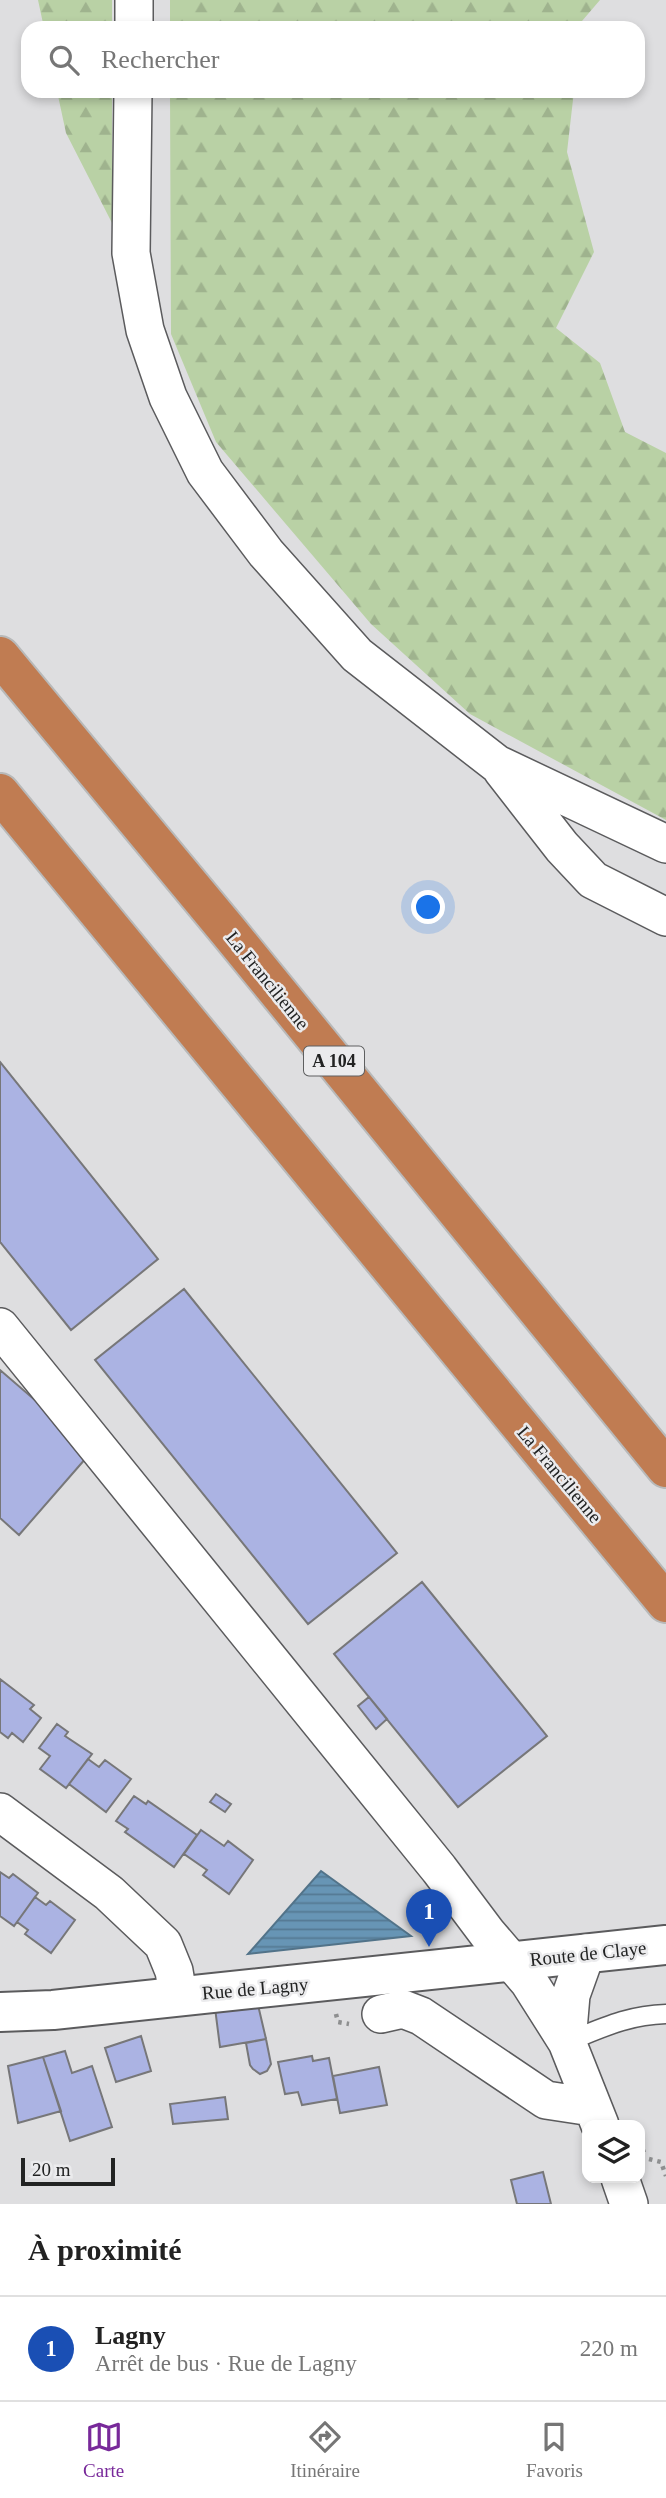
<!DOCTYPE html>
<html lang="fr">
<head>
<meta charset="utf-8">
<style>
  :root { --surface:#fff; --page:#f6f6f6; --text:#222; --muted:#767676; --line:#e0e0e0; --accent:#78299a }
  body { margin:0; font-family:Georgia,serif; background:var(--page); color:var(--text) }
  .controls { position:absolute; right:21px; bottom:21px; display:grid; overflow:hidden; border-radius:14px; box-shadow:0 4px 10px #0003 }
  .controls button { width:63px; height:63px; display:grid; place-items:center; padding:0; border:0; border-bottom:2px solid var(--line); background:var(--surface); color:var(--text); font:35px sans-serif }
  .scale { position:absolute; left:21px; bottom:18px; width:94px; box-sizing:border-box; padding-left:7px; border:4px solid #222323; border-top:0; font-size:19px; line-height:24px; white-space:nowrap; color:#222323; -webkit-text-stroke:5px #ebebed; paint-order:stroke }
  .you { position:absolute; left:429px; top:908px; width:24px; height:24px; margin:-18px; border:5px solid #fff; border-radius:50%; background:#1a73e8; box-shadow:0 0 0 10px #1a73e833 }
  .badge { display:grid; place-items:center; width:46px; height:46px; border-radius:50%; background:var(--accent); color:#fff; font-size:23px; font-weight:700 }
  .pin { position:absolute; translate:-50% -58px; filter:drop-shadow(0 2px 4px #0008) }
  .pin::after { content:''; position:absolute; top:37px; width:24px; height:21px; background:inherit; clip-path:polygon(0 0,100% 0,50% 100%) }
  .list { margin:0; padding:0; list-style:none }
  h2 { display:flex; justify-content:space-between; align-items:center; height:91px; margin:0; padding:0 28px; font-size:30px }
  h2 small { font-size:23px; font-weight:400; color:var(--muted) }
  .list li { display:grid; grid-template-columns:46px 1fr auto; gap:21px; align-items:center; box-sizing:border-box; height:105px; padding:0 28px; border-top:2px solid var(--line) }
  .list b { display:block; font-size:26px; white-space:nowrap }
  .list p { margin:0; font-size:23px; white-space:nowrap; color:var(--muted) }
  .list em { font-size:23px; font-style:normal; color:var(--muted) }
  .icon { flex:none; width:38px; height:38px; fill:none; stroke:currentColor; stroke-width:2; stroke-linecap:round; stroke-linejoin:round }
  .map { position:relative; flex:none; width:666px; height:2204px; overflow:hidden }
  .search { position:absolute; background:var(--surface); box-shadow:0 4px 10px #0003; left:21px; right:21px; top:21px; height:77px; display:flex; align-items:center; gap:18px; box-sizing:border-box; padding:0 24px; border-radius:21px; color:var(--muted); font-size:26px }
  .sheet { height:196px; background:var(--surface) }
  nav { display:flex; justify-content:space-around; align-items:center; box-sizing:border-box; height:98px; border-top:2px solid var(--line); background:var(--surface); font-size:19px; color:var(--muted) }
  nav a { display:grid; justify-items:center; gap:4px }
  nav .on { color:var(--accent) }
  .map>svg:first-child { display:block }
</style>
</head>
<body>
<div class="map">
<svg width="666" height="2204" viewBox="0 0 666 2204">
  <defs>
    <pattern id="forest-firs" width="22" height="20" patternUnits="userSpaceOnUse" patternTransform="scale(1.75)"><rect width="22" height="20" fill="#b9d1a5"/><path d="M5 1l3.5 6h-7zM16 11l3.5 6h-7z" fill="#9fb38e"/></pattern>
    <pattern id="water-rules" width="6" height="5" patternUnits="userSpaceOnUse" patternTransform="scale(1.75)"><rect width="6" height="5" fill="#6795b5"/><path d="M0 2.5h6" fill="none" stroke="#547993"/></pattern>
  </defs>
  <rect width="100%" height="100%" fill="#dedee0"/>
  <!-- forest -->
  <path fill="url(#forest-firs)" d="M 38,0 L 112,0 L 112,28 L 44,28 Z
    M 170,0 L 600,0 L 582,21 L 582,28 L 170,28 Z
    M 57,91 L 112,91 L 112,223 L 66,133 Z
    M 170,91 L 574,91 L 567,152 L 594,252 L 556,328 L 600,363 L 625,432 L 666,453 L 666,820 L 470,714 L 371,624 L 216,442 L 171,334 Z"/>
  <!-- water -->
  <path fill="url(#water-rules)" stroke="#527389" stroke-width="2" d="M 321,1871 L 411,1936 L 248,1954 Z"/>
  <!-- building -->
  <path fill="#abb3e3" stroke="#777779" stroke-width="2" d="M 0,1062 L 158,1259 L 71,1330 L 0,1242 Z
    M 184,1289 L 397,1553 L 308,1624 L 95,1360 Z
    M 0,1370 L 93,1450 L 19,1535 L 0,1518 Z
    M 422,1582 L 547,1736 L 458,1807 L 334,1654 Z
    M 0,1679 L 34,1705 L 30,1709 L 41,1718 L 23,1742 L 12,1733 L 8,1738 L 0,1732 Z
    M 369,1697 L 387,1719 L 376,1729 L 358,1706 Z
    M 57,1724 L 68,1732 L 65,1736 L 92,1754 L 66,1788 L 40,1769 L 50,1756 L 39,1748 Z
    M 88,1759 L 99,1767 L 105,1760 L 131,1779 L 106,1812 L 69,1784 Z
    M 216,1794 L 231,1804 L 225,1812 L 210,1802 Z
    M 134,1796 L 146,1804 L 148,1801 L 197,1835 L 174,1867 L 125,1832 L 128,1829 L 116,1821 Z
    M 201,1830 L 224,1846 L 228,1841 L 253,1860 L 229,1894 L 203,1875 L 207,1870 L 184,1854 Z
    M 0,1872 L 9,1878 L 13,1874 L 38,1893 L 14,1926 L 0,1916 Z
    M 35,1897 L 46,1905 L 50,1901 L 75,1920 L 51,1953 L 25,1934 L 28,1930 L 17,1922 Z
    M 258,2005 L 266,2039 L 220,2047 L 215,2008 Z
    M 141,2036 L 151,2071 L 116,2082 L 105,2048 Z
    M 266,2039 L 271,2064 L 267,2071 L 260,2074 L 253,2069 L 250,2065 L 246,2043 Z
    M 65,2051 L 72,2073 L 92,2066 L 112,2127 L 70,2141 L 43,2057 Z
    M 312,2056 L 313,2061 L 329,2058 L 337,2099 L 302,2105 L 298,2092 L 285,2094 L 278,2062 Z
    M 43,2057 L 61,2111 L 18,2123 L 8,2066 Z
    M 379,2067 L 387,2105 L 340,2113 L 333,2076 Z
    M 225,2097 L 228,2119 L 173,2124 L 170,2104 Z
    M 543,2172 L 551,2204 L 517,2204 L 511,2180 Z"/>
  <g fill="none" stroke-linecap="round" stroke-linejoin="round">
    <!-- lane casing -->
    <g stroke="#5b5b5d" stroke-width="21">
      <path id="lane" d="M 567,2042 C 602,2028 628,2015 666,2014"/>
    </g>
    <!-- street casing -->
    <g stroke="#5b5b5d" stroke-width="40">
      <path id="street" d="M 134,28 L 134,0
        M 133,91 L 131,253 L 145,330 L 168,397 L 205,472 L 266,553 L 357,655 L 497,764 L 666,844
        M 502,770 L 562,847 L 593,880 L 666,917
        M 0,1327 L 439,1869 L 487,1933 L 529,1982 L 567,2042 L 600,2125
        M 0,1812 L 109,1893 L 163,1944 L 174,1971 L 178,1995
        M 381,2014 L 403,2009 L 421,2016 L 546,2100 L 592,2107
        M 567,2042 L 571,1995 L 586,1953
        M 620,2178 L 629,2204"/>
    </g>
    <!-- secondary casing -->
    <g stroke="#5b5b5d" stroke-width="42">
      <path id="secondary" d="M 0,2012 L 53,2010 L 666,1945"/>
    </g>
    <!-- highway casing -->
    <g stroke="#b8b9b9" stroke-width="42">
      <path id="highway" d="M 0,656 L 229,932 L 666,1468
        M 0,793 L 666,1603"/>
    </g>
    <!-- path -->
    <path stroke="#8e8f90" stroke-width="4.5" stroke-dasharray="3.5 5" stroke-linecap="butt" d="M 336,2014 L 338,2022 L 349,2024
      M 640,2141 L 644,2153
      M 649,2159 L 661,2162 L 666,2176"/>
    <!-- lane -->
    <use href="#lane" stroke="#fff" stroke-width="18"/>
    <!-- street -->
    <use href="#street" stroke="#fff" stroke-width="37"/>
    <!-- secondary -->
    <use href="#secondary" stroke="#fff" stroke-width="38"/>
    <!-- highway -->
    <use href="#highway" stroke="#c07c52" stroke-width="38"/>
  </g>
  <g text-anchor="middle" stroke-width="5" stroke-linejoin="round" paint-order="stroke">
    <!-- shield labels -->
    <rect fill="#ebebed" stroke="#5e5f60" stroke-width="2" x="304" y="1046.5" width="60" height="29" rx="5"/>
    <g font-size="18" font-weight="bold" fill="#222323">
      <text x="334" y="1067">A 104</text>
    </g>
    <!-- street labels -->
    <g font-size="19" fill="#222323" stroke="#ebebed">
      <text transform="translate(268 980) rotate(51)" y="7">La Francilienne</text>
      <text transform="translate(560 1474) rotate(50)" y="7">La Francilienne</text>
      <text transform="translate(588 1953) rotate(-6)" y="7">Route de Claye</text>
      <text transform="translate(255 1988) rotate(-5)" y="7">Rue de Lagny</text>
    </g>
  </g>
</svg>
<div class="controls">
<button><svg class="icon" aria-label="layers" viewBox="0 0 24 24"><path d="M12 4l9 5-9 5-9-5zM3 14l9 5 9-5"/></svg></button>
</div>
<div class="scale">20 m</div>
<div class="you"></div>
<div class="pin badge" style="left:429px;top:1947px;background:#1a4fb4">1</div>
<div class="search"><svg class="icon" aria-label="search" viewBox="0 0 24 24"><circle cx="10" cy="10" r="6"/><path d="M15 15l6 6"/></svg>Rechercher</div>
</div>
<section class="sheet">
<h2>À proximité<small></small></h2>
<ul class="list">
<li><span class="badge" style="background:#1a4fb4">1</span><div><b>Lagny</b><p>Arrêt de bus · Rue de Lagny</p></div><em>220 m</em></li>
</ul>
</section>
<nav>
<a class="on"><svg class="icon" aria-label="map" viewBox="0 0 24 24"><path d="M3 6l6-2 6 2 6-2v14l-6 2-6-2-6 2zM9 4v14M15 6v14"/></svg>Carte</a>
<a><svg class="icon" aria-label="directions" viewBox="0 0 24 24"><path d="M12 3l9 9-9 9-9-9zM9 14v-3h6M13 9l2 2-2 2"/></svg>Itinéraire</a>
<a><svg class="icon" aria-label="saved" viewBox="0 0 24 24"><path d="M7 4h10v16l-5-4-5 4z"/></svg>Favoris</a>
</nav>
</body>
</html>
